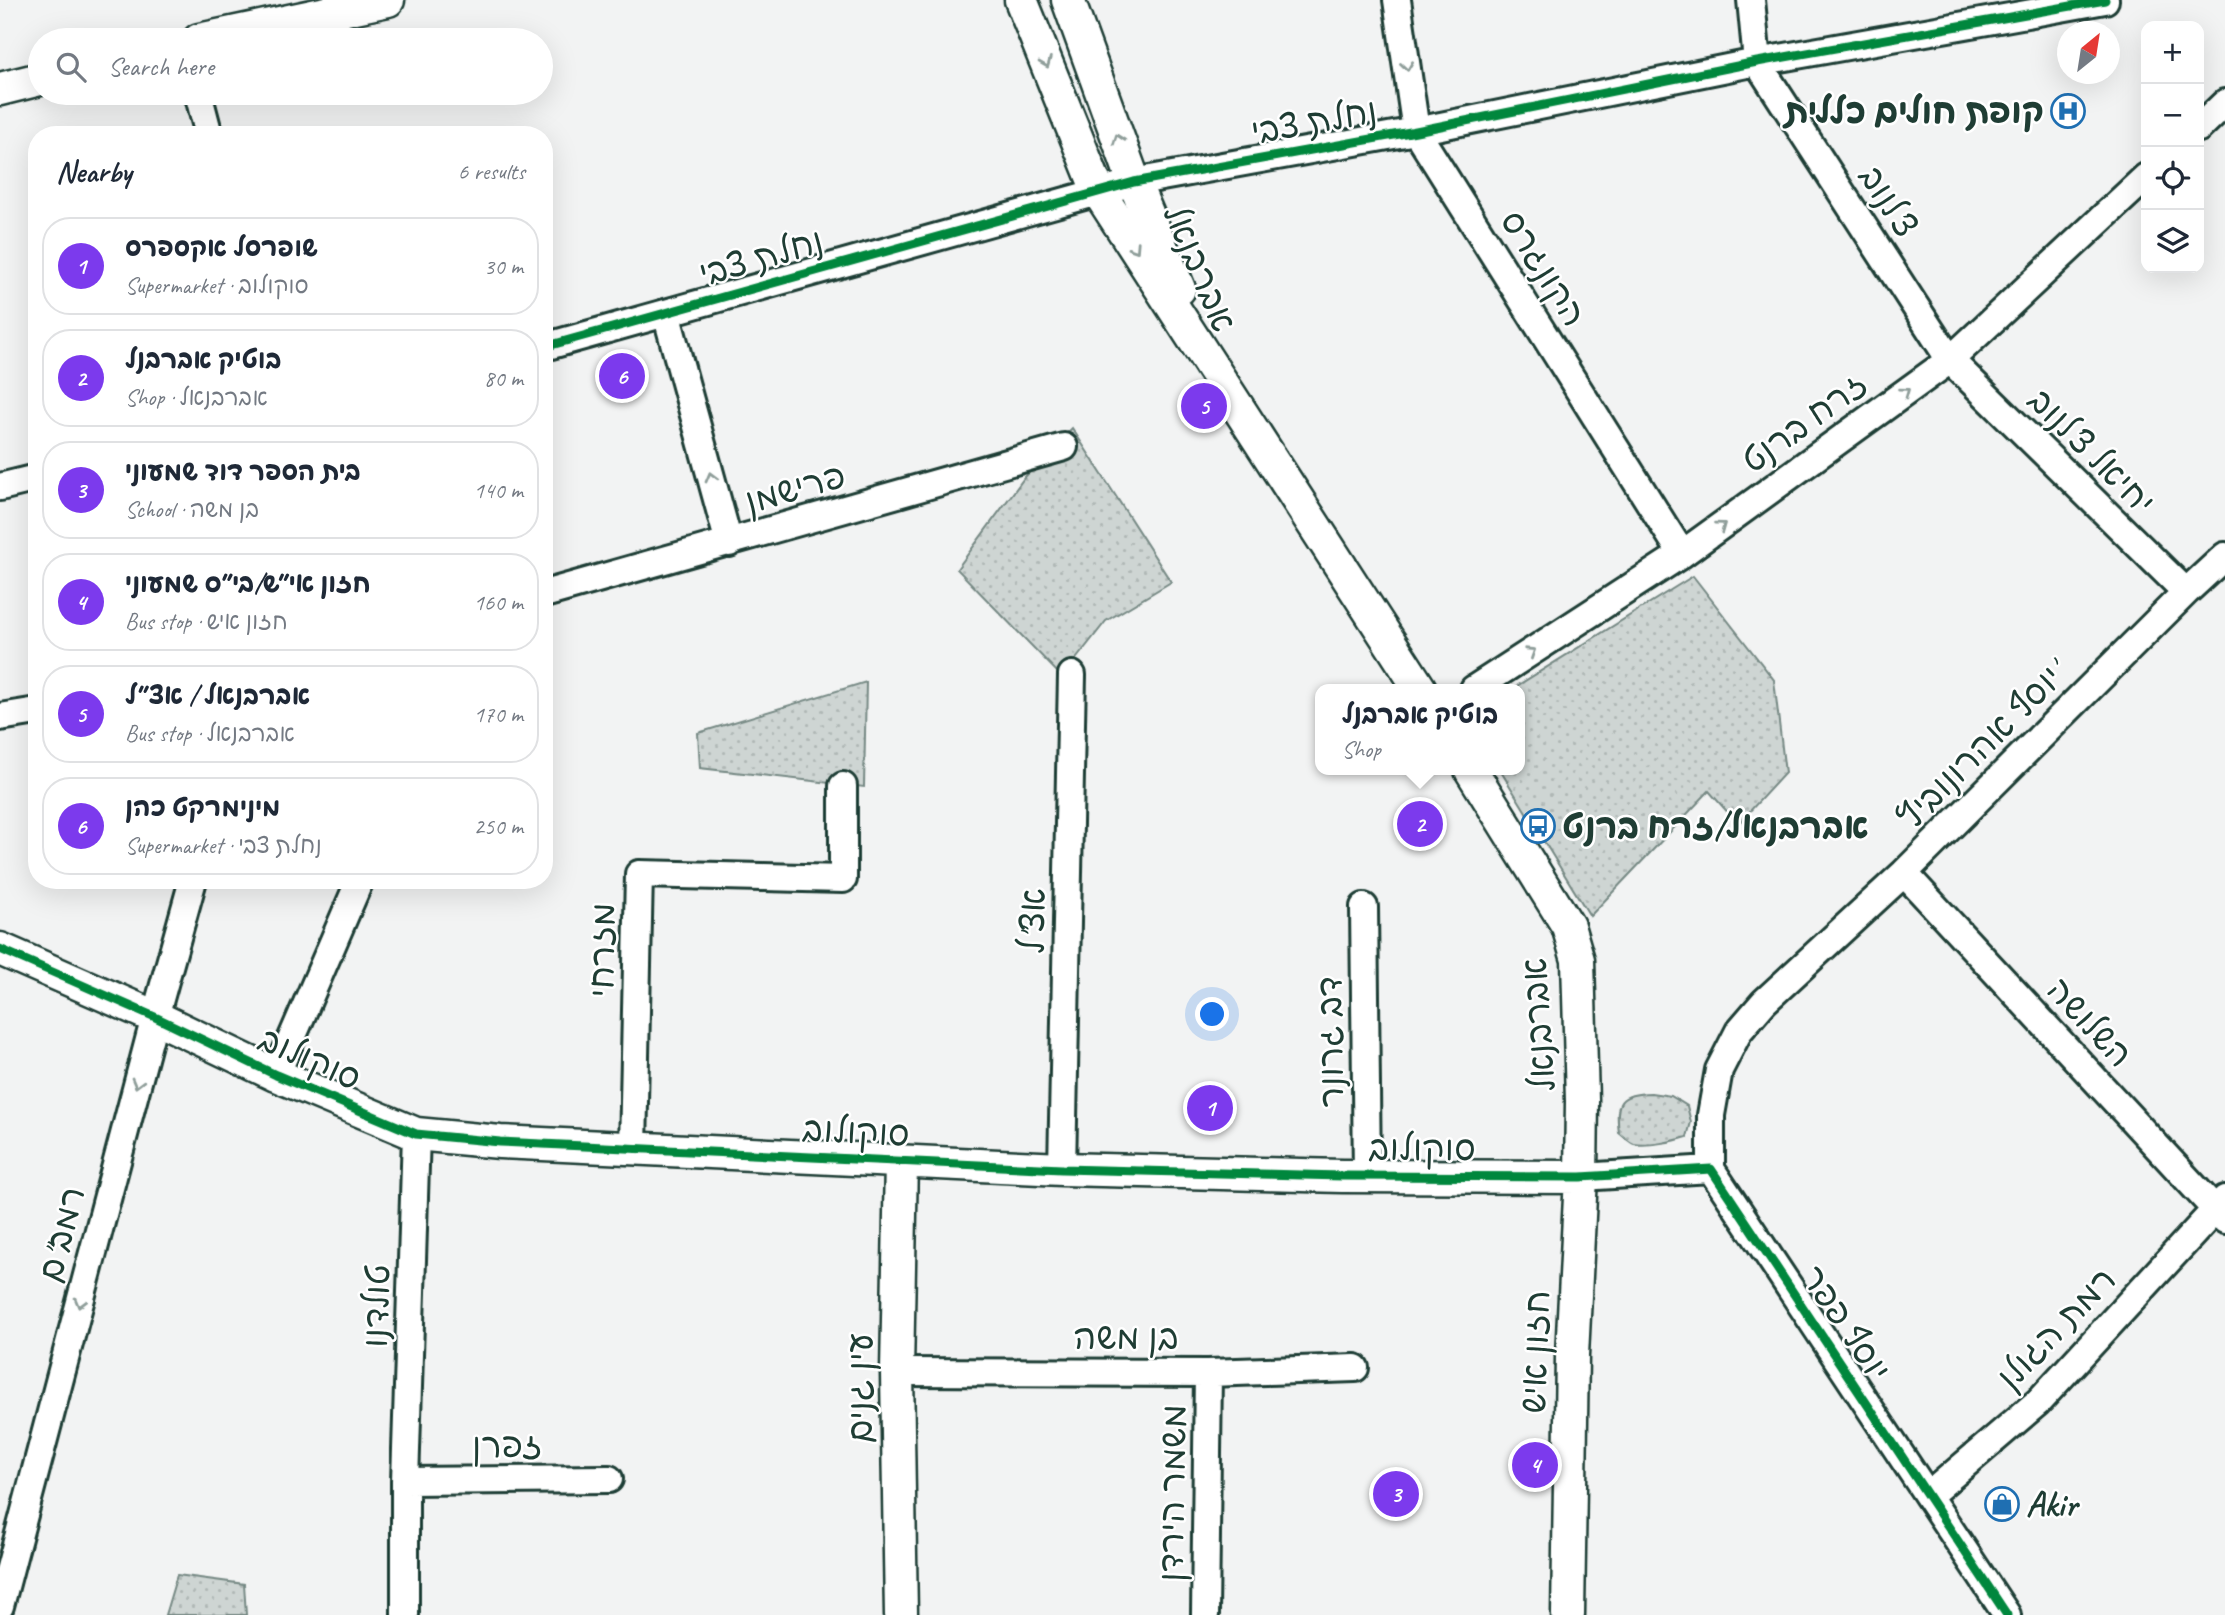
<!DOCTYPE html>
<html lang="en">
<head>
<meta charset="utf-8">
<style>
  :root { --surface:#fff; --page:#f6f6f7; --text:#1f2937; --muted:#747a83; --line:#e0e1e3; --accent:#7c3aed }
  body { margin:0; font-family:Caveat,"Playpen Sans Hebrew",sans-serif; background:var(--page); color:var(--text) }
  .controls { position:absolute; right:21px; top:21px; display:grid; overflow:hidden; border-radius:14px; box-shadow:0 7px 28px #0002 }
  .controls button { width:63px; height:63px; display:grid; place-items:center; padding:0; border:0; border-bottom:2px solid var(--line); background:var(--surface); color:var(--text); font:35px sans-serif }
  .compass { position:absolute; left:2057px; top:21px; width:63px; height:63px; border-radius:50%; background:var(--surface); box-shadow:0 7px 28px #0002; rotate:30deg }
  .you { position:absolute; left:1213px; top:1015px; width:24px; height:24px; margin:-18px; border:5px solid #fff; border-radius:50%; background:#1a73e8; box-shadow:0 0 0 10px #1a73e833 }
  .badge { display:grid; place-items:center; width:46px; height:46px; border-radius:50%; background:var(--accent); color:#fff; font-size:23px; font-weight:700 }
  .pin { position:absolute; translate:-50% -50%; border:4px solid #fff; box-shadow:0 2px 7px #0006 }
  .popup { position:absolute; left:1315px; top:684px; width:210px; height:91px; box-sizing:border-box; display:grid; place-content:center; border-radius:14px; background:var(--surface); filter:drop-shadow(0 2px 5px #0005); font-size:23px; white-space:nowrap; color:var(--muted) }
  .popup b { font-size:26px; color:var(--text) }
  .popup::after { content:''; position:absolute; left:50%; top:100%; margin-left:-14px; border:14px solid transparent; border-top-color:var(--surface) }
  .list { margin:0; padding:0; list-style:none }
  h2 { display:flex; justify-content:space-between; align-items:center; height:91px; margin:0; padding:0 28px; font-size:30px }
  h2 small { font-size:23px; font-weight:400; color:var(--muted) }
  .list li { display:grid; grid-template-columns:46px 1fr auto; gap:21px; align-items:center; box-sizing:border-box; height:98px; margin:0 14px 14px; padding:0 14px; border:2px solid var(--line); border-radius:28px }
  .list b { display:block; font-size:26px; white-space:nowrap }
  .list p { margin:0; font-size:23px; white-space:nowrap; color:var(--muted) }
  .list em { font-size:23px; font-style:normal; color:var(--muted) }
  .icon { flex:none; width:38px; height:38px; fill:none; stroke:currentColor; stroke-width:2; stroke-linecap:round; stroke-linejoin:round }
  .map { position:relative; flex:none; width:2225px; height:1615px; overflow:hidden }
  .search { position:absolute; background:var(--surface); box-shadow:0 7px 28px #0002; left:28px; top:28px; width:525px; height:77px; display:flex; align-items:center; gap:18px; box-sizing:border-box; padding:0 24px; border-radius:38px; color:var(--muted); font-size:26px }
  .panel { position:absolute; background:var(--surface); box-shadow:0 7px 28px #0002; left:28px; top:126px; width:525px; height:763px; border-radius:28px }
  .map>svg:first-child { display:block }
</style>
</head>
<body>
<div class="map">
<svg width="2225" height="1615" viewBox="0 0 2225 1615">
  <defs>
    <pattern id="park-dots" width="8" height="8" patternUnits="userSpaceOnUse" patternTransform="scale(1.75)"><rect width="8" height="8" fill="#ced5d3"/><path d="M2 2h.1M6 6h.1" fill="none" stroke="#b0b8b6" stroke-width="1.8" stroke-linecap="round"/></pattern>
  </defs>
  <rect width="100%" height="100%" fill="#f2f3f3"/>
  <filter id="ink" filterUnits="userSpaceOnUse"><feTurbulence type="fractalNoise" baseFrequency=".0143" numOctaves="2"/><feDisplacementMap in="SourceGraphic" scale="14" xChannelSelector="R" yChannelSelector="G"/><feConvolveMatrix kernelMatrix="1 2 1 2 8 2 1 2 1" color-interpolation-filters="sRGB"/></filter>
  <g filter="url(#ink)">
    <!-- park -->
    <path fill="url(#park-dots)" stroke="#768984" stroke-width="2" d="M 1072,428 L 1171,582 L 1106,621 L 1062,677 L 957,569 L 1024,478 Z
      M 1693,576 L 1774,680 L 1785,773 L 1738,824 L 1709,791 L 1590,916 L 1500,770 L 1520,770 L 1520,689 L 1512,689 Z
      M 866,682 L 864,787 L 700,768 L 698,733 Z
      M 1651,1093 L 1671,1096 L 1687,1106 L 1691,1122 L 1687,1137 C 1675,1141 1647,1147 1634,1144 C 1629,1142 1623,1136 1619,1133 C 1615,1101 1619,1094 1651,1093 Z
      M 177,1575 L 244,1584 L 246,1615 L 165,1615 Z"/>
    <g fill="none" stroke-linecap="round" stroke-linejoin="round">
      <!-- minor casing -->
      <g stroke="#1f3d34" stroke-width="32">
        <path id="minor" d="M 1397,0 L 1416,131 L 1682,554
          M 1751,0 L 1757,62 L 1950,360 L 2186,592
          M 198,93 L 209,135
          M 2199,128 L 2225,103
          M 666,313 L 729,543
          M 544,347 L 1134,182 L 1416,131 L 1757,62 L 2105,0
          M 0,487 L 37,478
          M 544,594 L 1064,447
          M 1474,689 L 1682,554 L 1950,360 L 2146,177
          M 0,717 L 37,711
          M 1904,873 L 2225,1220
          M 1364,907 L 1367,1176
          M 276,1075 L 360,880
          M 633,1148 L 639,874 L 843,879 L 843,786
          M 1062,1169 L 1072,675
          M 1711,1169 L 1711,1115 L 1719,1070 L 1739,1031 L 1764,1002 L 1904,873 L 2186,592 L 2225,556
          M 1581,1177 L 1711,1169 L 2007,1615
          M 897,1372 L 1208,1373 L 1355,1368
          M 405,1481 L 609,1479
          M 1928,1496 L 2038,1402 L 2225,1199
          M 0,1606 L 155,1017 L 193,880
          M 405,1615 L 405,1481 L 416,1134
          M 1205,1615 L 1208,1373"/>
      </g>
      <!-- tertiary casing -->
      <g stroke="#1f3d34" stroke-width="37">
        <path id="tertiary" d="M 1021,0 L 1098,191 L 1420,689
          M 1068,0 L 1134,182 L 1179,289
          M 199,40 L 388,0
          M 0,89 L 40,79
          M 1471,770 L 1568,926 L 1578,960 L 1582,1101 L 1581,1177 L 1572,1355 L 1568,1615
          M 0,949 L 155,1017 L 276,1075 L 416,1134 L 500,1142 L 1062,1169 L 1342,1176 L 1581,1177
          M 901,1161 L 897,1372 L 901,1615"/>
      </g>
      <!-- minor -->
      <use href="#minor" stroke="#fff" stroke-width="26"/>
      <!-- tertiary -->
      <use href="#tertiary" stroke="#fff" stroke-width="32"/>
      <!-- cycleway casing -->
      <g stroke="#fff" stroke-width="13">
        <path id="cycleway" d="M 544,347 L 1134,182 L 1416,131 L 1757,62 L 2105,0
          M 0,949 L 155,1017 L 276,1075 L 416,1134 L 500,1142 L 1062,1169 L 1342,1176 L 1581,1177 L 1711,1169 L 2007,1615"/>
      </g>
      <!-- cycleway -->
      <use href="#cycleway" stroke="#00873e" stroke-width="9"/>
    </g>
    <!-- one-way arrows -->
    <defs><path id="oneway-chevron" d="M-2-3.5L2.5 0L-2 3.5" fill="none" stroke-width="1.6" stroke-linecap="round" stroke-linejoin="round" transform="scale(1.75)"/></defs>
    <g stroke="#8f9e9a">
      <use href="#oneway-chevron" transform="translate(1046 63) rotate(68)"/>
      <use href="#oneway-chevron" transform="translate(1407 66) rotate(82)"/>
      <use href="#oneway-chevron" transform="translate(1118 139) rotate(-110)"/>
      <use href="#oneway-chevron" transform="translate(1135 248) rotate(57)"/>
      <use href="#oneway-chevron" transform="translate(1905 392) rotate(-36)"/>
      <use href="#oneway-chevron" transform="translate(711 477) rotate(-105)"/>
      <use href="#oneway-chevron" transform="translate(1721 526) rotate(-36)"/>
      <use href="#oneway-chevron" transform="translate(1531 652) rotate(-33)"/>
      <use href="#oneway-chevron" transform="translate(137 1083) rotate(105)"/>
      <use href="#oneway-chevron" transform="translate(80 1303) rotate(105)"/>
    </g>
  </g>
  <!-- icons -->
  <defs>
    <g id="hospital-ring" transform="scale(1.75)"><circle r="9.5" fill="#fff" stroke="#1f6fb2" stroke-width="1.5"/><path d="M-5-5h3v3.5h4V-5h3V5h-3V1.5h-4V5h-3Z" fill="#1f6fb2"/></g>
    <g id="bus-ring" transform="scale(1.75)"><circle r="9.5" fill="#fff" stroke="#1f6fb2" stroke-width="1.5"/><path d="M-5-6H5V4H4V6H2V4H-2V6H-4V4H-5ZM-3.5-4V0h7V-4ZM-3.5 1.2v1.5H-2V1.2ZM2 1.2v1.5H3.5V1.2Z" fill="#1f6fb2"/></g>
    <g id="shop-ring" transform="scale(1.75)"><circle r="9.5" fill="#fff" stroke="#1f6fb2" stroke-width="1.5"/><path d="M-5-2.5h2.3a2.7 3.5 0 0 1 5.4 0H5L5.5 6h-11ZM-1.5-2.5h3a1.5 2.3 0 0 0-3 0Z" fill="#1f6fb2"/></g>
  </defs>
  <g fill-rule="evenodd">
    <use href="#hospital-ring" x="2068" y="111"/>
    <use href="#bus-ring" x="1538" y="826"/>
    <use href="#shop-ring" x="2002" y="1504"/>
  </g>
  <g text-anchor="middle" stroke-width="5" stroke-linejoin="round" paint-order="stroke">
    <!-- poi labels -->
    <g font-size="35" font-weight="bold" fill="#1f3d34" stroke="#fff" text-anchor="start">
      <text x="2044" y="123" text-anchor="end">קופת חולים כללית</text>
      <text x="1562" y="838">אברבנאל/זרח ברנט</text>
      <text x="2026" y="1516">Akir</text>
    </g>
    <!-- street labels -->
    <g font-size="35" fill="#1f3d34" stroke="#fff">
      <text transform="translate(1314 121) rotate(-10)" y="12">נחלת צבי</text>
      <text transform="translate(1889 201) rotate(57)" y="12">צ'לנוב</text>
      <text transform="translate(761 257) rotate(-16)" y="12">נחלת צבי</text>
      <text transform="translate(1200 268) rotate(67)" y="12">אברבנאל</text>
      <text transform="translate(1544 268) rotate(58)" y="12">הקונגרס</text>
      <text transform="translate(1804 422) rotate(-36)" y="12">זרח ברנט</text>
      <text transform="translate(2092 451) rotate(45)" y="12">יחיאל צ'לנוב</text>
      <text transform="translate(795 488) rotate(-16)" y="12">פרישמן</text>
      <text transform="translate(1981 746) rotate(-45)" y="12">יוסף אהרונוביץ'</text>
      <text transform="translate(1032 921) rotate(-89)" y="12">אצ"ל</text>
      <text transform="translate(602 950) rotate(-89)" y="12">מזרחי</text>
      <text transform="translate(2090 1022) rotate(47)" y="12">השלושה</text>
      <text transform="translate(1538 1025) rotate(-94)" y="12">אברבנאל</text>
      <text transform="translate(1330 1042) rotate(-91)" y="12">דב גרונר</text>
      <text transform="translate(310 1058) rotate(24)" y="12">סוקולוב</text>
      <text transform="translate(856 1131) rotate(3)" y="12">סוקולוב</text>
      <text x="1422" y="1160">סוקולוב</text>
      <text transform="translate(61 1234) rotate(-75)" y="12">רמב"ם</text>
      <text transform="translate(376 1306) rotate(-88)" y="12">טולדנו</text>
      <text transform="translate(1846 1323) rotate(56)" y="12">יוסף פפר</text>
      <text transform="translate(2056 1328) rotate(-46)" y="12">רמת הגולן</text>
      <text x="1126" y="1349">בן משה</text>
      <text transform="translate(1535 1352) rotate(-88)" y="12">חזון איש</text>
      <text transform="translate(860 1388) rotate(-90)" y="12">עין גנים</text>
      <text transform="translate(507 1445) rotate(-1)" y="12">זפרן</text>
      <text transform="translate(1172 1493) rotate(-89)" y="12">משמר הירדן</text>
    </g>
  </g>
</svg>
<div class="controls">
<button>+</button>
<button>−</button>
<button><svg class="icon" aria-label="locate" viewBox="0 0 24 24"><circle cx="12" cy="12" r="6"/><path d="M12 2v4M12 18v4M2 12h4M18 12h4"/></svg></button>
<button><svg class="icon" aria-label="layers" viewBox="0 0 24 24"><path d="M12 4l9 5-9 5-9-5zM3 14l9 5 9-5"/></svg></button>
</div>
<svg class="compass" viewBox="-18 -18 36 36"><path d="M0-13l5 13h-10z" fill="#e53935"/><path d="M0 13l5-13h-10z" fill="#747a83"/></svg>
<div class="you"></div>
<div class="pin badge" style="left:1210px;top:1108px">1</div>
<div class="pin badge" style="left:1420px;top:824px">2</div>
<div class="popup"><b>בוטיק אברבנל</b>Shop</div>
<div class="pin badge" style="left:1396px;top:1494px">3</div>
<div class="pin badge" style="left:1535px;top:1465px">4</div>
<div class="pin badge" style="left:1204px;top:406px">5</div>
<div class="pin badge" style="left:622px;top:376px">6</div>
<div class="search"><svg class="icon" aria-label="search" viewBox="0 0 24 24"><circle cx="10" cy="10" r="6"/><path d="M15 15l6 6"/></svg>Search here</div>
<section class="panel">
<h2>Nearby<small>6 results</small></h2>
<ul class="list">
<li><span class="badge">1</span><div><b>שופרסל אקספרס</b><p>Supermarket · סוקולוב</p></div><em>30 m</em></li>
<li><span class="badge">2</span><div><b>בוטיק אברבנל</b><p>Shop · אברבנאל</p></div><em>80 m</em></li>
<li><span class="badge">3</span><div><b>בית הספר דוד שמעוני</b><p>School · בן משה</p></div><em>140 m</em></li>
<li><span class="badge">4</span><div><b>חזון אי״ש/בי״ס שמעוני</b><p>Bus stop · חזון איש</p></div><em>160 m</em></li>
<li><span class="badge">5</span><div><b>אברבנאל / אצ״ל</b><p>Bus stop · אברבנאל</p></div><em>170 m</em></li>
<li><span class="badge">6</span><div><b>מינימרקט כהן</b><p>Supermarket · נחלת צבי</p></div><em>250 m</em></li>
</ul>
</section>
</div>
</body>
</html>
